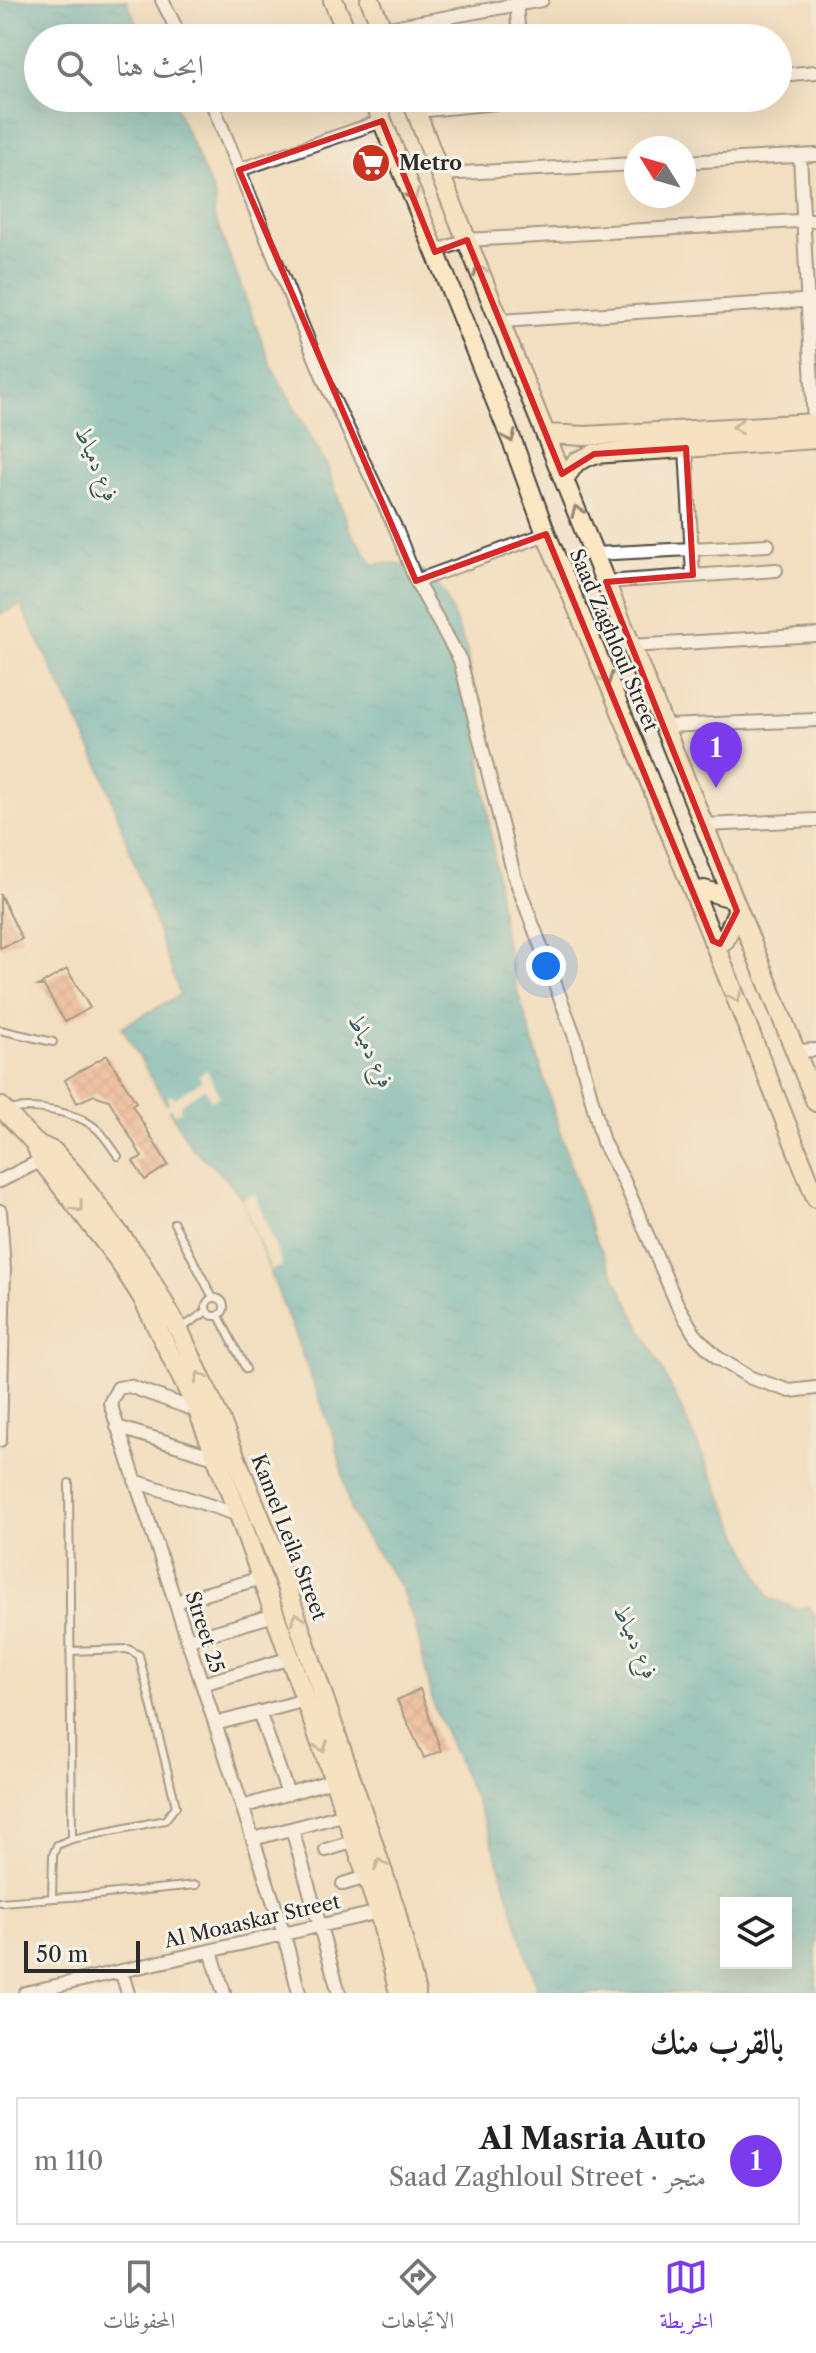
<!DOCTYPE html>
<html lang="ar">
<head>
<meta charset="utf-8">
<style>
  :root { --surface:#fff; --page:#f6f6f6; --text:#222; --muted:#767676; --line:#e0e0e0; --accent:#7c3aed }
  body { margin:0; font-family:"Libre Caslon Text",Amiri,serif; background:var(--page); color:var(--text); direction:rtl }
  .controls { position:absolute; right:24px; bottom:24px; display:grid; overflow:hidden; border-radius:0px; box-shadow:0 8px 32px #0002 }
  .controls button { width:72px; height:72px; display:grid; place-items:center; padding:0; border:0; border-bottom:2px solid var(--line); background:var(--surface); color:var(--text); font:40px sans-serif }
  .compass { position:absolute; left:624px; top:136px; width:72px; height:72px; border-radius:50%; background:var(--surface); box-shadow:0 8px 32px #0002; rotate:307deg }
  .scale { position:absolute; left:24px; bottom:20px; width:116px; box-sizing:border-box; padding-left:8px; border:4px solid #2b2b2b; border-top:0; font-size:22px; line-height:28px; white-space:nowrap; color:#2b2b2b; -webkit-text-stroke:6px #f7f3e8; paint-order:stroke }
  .you { position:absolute; left:546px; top:966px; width:28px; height:28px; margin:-20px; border:6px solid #fff; border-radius:50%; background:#1a73e8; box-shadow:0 0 0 12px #1a73e833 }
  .badge { display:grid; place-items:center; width:52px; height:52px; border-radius:50%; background:var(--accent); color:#fff; font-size:26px; font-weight:700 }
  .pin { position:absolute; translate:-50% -66px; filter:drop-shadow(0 2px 4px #0008) }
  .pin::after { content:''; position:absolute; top:42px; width:28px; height:24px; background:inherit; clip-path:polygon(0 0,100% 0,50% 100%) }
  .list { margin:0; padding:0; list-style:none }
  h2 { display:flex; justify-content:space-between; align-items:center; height:104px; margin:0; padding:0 32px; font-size:34px }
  h2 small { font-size:26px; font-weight:400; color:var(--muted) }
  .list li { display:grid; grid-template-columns:52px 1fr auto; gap:24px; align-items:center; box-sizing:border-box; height:128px; margin:0 16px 16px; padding:0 16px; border:2px solid var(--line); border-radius:0px }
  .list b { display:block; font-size:30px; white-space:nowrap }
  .list p { margin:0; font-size:26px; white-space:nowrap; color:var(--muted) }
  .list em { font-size:26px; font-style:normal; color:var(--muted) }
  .icon { flex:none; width:44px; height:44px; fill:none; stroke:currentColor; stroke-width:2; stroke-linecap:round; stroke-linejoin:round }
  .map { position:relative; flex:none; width:816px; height:1993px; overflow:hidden; direction:ltr }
  .search { position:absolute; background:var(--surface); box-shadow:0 8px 32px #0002; left:24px; right:24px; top:24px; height:88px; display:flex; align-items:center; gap:20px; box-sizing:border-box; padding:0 28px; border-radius:44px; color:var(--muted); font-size:30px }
  .sheet { height:248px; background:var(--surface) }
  nav { display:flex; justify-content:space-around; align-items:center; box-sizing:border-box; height:112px; border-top:2px solid var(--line); background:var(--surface); font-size:22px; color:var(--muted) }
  nav a { display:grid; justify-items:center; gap:4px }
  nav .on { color:var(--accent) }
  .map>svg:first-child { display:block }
</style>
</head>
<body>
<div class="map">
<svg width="816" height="1993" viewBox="0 0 816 1993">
  <defs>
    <pattern id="water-ripples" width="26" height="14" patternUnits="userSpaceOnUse" patternTransform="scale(2)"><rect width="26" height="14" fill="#3dacbb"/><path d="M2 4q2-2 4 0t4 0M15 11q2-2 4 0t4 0" fill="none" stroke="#338c98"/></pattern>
    <pattern id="building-cross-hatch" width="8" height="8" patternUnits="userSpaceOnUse" patternTransform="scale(2)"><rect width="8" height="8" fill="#eca181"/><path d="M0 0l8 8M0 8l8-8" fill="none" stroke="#bf836a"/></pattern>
  </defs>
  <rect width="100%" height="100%" fill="#f7f3e8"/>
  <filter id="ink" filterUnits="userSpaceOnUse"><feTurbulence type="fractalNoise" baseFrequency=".0125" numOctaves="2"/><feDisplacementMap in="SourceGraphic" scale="16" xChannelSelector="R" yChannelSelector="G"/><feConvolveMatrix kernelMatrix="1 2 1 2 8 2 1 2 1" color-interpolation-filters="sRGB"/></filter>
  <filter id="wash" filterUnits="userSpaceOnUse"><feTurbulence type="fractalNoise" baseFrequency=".006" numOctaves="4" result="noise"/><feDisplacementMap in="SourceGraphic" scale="32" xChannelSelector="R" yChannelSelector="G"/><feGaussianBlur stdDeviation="1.8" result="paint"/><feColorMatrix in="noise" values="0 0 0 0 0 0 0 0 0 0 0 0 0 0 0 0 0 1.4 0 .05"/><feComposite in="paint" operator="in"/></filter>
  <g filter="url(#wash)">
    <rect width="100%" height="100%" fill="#f2dec0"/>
    <!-- water -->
    <path fill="url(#water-ripples)" stroke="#346c73" stroke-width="2" fill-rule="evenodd" d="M 0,0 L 126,0 L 144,38 L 38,38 L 38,98 L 172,98 L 216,199 L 214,215 L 271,365 L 327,466 L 350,530 L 373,564 L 396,563 L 416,568 L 430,576 L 446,596 L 467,651 L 504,935 L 517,989 L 563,1141 L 593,1234 L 668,1381 L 769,1597 L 795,1609 L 809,1606 L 816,1617 L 816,1993 L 538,1993 L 490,1834 L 434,1707 L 415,1624 L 400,1586 L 362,1532 L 350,1510 L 335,1439 L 242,1199 L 225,1177 L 191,1147 L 122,1027 L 180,995 L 102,771 L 21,605 L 0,614 ZM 726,1903 L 786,1903 L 786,1963 L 726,1963 Z"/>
    <!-- pier -->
    <path fill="#f2dec0" d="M 207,1070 L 219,1097 L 211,1100 L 205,1088 L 180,1105 L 181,1111 L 174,1114 L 171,1108 L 167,1110 L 165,1106 L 170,1104 L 167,1098 L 172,1095 L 175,1098 L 202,1081 L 199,1075 Z
      M 255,1194 L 282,1266 L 271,1270 L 242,1199 Z"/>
    <g id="blocks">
      <!-- building -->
      <path fill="url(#building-cross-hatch)" d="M 0,894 L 22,939 L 0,948 Z
        M 67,969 L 90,1008 L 65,1022 L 44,986 L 38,986 Z
        M 107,1055 L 136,1102 L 132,1105 L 168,1165 L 145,1180 L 133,1161 L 142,1157 L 109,1100 L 94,1095 L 77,1103 L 65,1080 Z
        M 420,1689 L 441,1751 L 424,1758 L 397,1700 Z"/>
    </g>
  </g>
  <g filter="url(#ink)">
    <use href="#blocks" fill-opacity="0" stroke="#494641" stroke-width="2"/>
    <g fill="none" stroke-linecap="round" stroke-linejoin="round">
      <!-- lane casing -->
      <g stroke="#494641" stroke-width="10">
        <path id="lane" d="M 0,1030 L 53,1042
          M 8,1110 C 33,1104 80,1112 99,1131 C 106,1138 112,1148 118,1156
          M 174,1223 L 213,1298
          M206 1307a9 9 0 1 1 18 0a9 9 0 1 1-18 0Z
          M 219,1316 L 246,1369
          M 182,1328 L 207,1311
          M 69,1483 L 72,1839
          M 52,1898 L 53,1855 L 57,1845 L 72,1839 L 165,1820 L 176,1806 L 139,1655 L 128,1649 L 70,1651
          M 0,1902 L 97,1895 L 196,1885"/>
      </g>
      <!-- street casing -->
      <g stroke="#494641" stroke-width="16">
        <path id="street" d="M 162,0 L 181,38
          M 516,3 L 519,37
          M 382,29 L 542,0
          M 778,75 L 816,72
          M 210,98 L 325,382 L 396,529 L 416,581 L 460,660 L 514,875 L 575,1037 L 603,1142 L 624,1181 L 677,1304 L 695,1335 L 718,1358 L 751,1378 L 790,1391 L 816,1388
          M 417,111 L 547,98
          M 800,156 L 814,423
          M 684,162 L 816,155
          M 239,170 L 382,121
          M 440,174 L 636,164
          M 435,252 L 467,240 L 816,220
          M 501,321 L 816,300
          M 686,448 L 693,575
          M 594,554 L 768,545
          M 416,581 L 546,534
          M 606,582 L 776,570
          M 631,646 L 816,635
          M 665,726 L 816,720
          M 704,825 L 816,820
          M 795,1051 L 816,1050
          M 0,1181 L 48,1157
          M 0,1211 L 4,1269 L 0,1440
          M 198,1411 L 129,1386 L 118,1388 L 110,1403 L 284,1934 L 299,1993
          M 117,1427 L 218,1458
          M 135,1481 L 239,1515
          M 175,1602 L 262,1578
          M 187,1640 L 275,1615
          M 202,1684 L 291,1658
          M 259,1712 L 288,1794
          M 215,1724 L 306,1700
          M 242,1807 L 334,1780
          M 292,1829 L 339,1993
          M 253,1839 L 346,1814
          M 326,1850 L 355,1841
          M 343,1884 L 367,1877
          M 211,1951 L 224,1993
          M 121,1971 L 128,1993
          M 25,1993 L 384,1911"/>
      </g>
      <!-- secondary casing -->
      <g stroke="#494641" stroke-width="22">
        <path id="secondary" d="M 333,0 L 349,38
          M 370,0 L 386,38
          M 373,98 L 514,446 L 546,534 L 633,740 L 816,1198
          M 411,98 L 440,174 L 816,1102
          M 546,434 L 585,436 L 816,423
          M 564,479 L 576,462 L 594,454 L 816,439
          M 695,896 L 699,891 L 704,890 L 732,898
          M 713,941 L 718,944 L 725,940 L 737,911
          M 0,1106 L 35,1143 L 54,1152 L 73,1173 L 140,1261 L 179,1330 L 220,1419 L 275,1554 L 395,1908 L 416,1993
          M 35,1143 L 42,1161 L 117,1258 L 142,1297 L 198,1411 L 239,1515 L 334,1780 L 379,1912 L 399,1993"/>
      </g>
      <!-- lane -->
      <use href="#lane" stroke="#fff" stroke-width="6"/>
      <!-- street -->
      <use href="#street" stroke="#fff" stroke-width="12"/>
      <!-- secondary -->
      <use href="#secondary" stroke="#fbe7c3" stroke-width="18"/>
    </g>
    <!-- one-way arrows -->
    <defs><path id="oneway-chevron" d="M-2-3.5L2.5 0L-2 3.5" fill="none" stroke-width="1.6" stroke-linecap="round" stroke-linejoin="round" transform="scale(2)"/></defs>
    <g stroke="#938977">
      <use href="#oneway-chevron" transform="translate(413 196) rotate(68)"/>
      <use href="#oneway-chevron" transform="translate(479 270) rotate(-113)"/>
      <use href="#oneway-chevron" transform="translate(738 427) rotate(177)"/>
      <use href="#oneway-chevron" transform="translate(510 437) rotate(68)"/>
      <use href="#oneway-chevron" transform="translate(577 511) rotate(-112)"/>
      <use href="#oneway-chevron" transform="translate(607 679) rotate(67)"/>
      <use href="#oneway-chevron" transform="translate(736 997) rotate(68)"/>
      <use href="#oneway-chevron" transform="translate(78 1207) rotate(53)"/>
      <use href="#oneway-chevron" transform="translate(200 1377) rotate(-115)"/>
      <use href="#oneway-chevron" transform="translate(297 1618) rotate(-109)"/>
      <use href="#oneway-chevron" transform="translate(322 1747) rotate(70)"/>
      <use href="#oneway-chevron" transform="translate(380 1864) rotate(-109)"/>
    </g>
  </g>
  <!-- marked area -->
  <path d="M0 0H816V1993H0ZM 382,121 L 435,252 L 467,240 L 562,474 L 594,454 L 686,448 L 693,575 L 606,582 L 737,911 L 720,944 L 713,941 L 546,534 L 416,581 L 239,170 Z" fill="#f2dec0" fill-opacity=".55" fill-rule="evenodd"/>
  <path fill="none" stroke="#d62828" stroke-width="6" stroke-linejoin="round" d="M 382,121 L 435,252 L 467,240 L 562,474 L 594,454 L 686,448 L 693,575 L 606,582 L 737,911 L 720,944 L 713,941 L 546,534 L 416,581 L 239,170 Z"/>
  <!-- icons -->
  <defs>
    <g id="supermarket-disc" transform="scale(2)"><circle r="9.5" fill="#c8321e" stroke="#f7f3e8"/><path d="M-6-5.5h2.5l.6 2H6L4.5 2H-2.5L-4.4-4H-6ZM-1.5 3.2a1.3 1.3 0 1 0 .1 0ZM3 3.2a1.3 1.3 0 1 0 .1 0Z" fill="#fff"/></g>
  </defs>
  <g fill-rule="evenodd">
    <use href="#supermarket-disc" x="371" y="163"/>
  </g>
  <g text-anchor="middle" stroke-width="6" stroke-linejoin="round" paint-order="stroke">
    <!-- poi labels -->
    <g font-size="20" font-weight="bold" fill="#2b2b2b" stroke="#f7f3e8" text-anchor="start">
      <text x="399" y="170">Metro</text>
    </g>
    <!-- street labels -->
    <g font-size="20" fill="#2b2b2b" stroke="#f7f3e8">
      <text transform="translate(614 640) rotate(67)" y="7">Saad Zaghloul Street</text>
      <text transform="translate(289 1537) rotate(69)" y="7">Kamel Leila Street</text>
      <text transform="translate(205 1632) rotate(72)" y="7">Street 25</text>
      <text transform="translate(252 1921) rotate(-13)" y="7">Al Moaaskar Street</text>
    </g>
    <!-- water labels -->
    <g font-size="22" font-style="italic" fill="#31585d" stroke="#f7f3e8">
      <text transform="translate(98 464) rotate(67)" y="8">فرع دمياط</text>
      <text transform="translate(372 1051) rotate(65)" y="8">فرع دمياط</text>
      <text transform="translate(637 1642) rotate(66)" y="8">فرع دمياط</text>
    </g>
  </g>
</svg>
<div class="controls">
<button><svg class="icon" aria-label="layers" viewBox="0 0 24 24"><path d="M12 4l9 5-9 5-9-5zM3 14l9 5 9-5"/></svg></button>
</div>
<svg class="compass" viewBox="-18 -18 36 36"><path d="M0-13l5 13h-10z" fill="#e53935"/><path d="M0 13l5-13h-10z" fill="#767676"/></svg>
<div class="scale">50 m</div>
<div class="you"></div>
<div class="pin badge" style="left:716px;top:788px">1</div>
<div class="search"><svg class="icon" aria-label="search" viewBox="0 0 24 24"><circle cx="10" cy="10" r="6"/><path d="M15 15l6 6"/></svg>ابحث هنا</div>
</div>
<section class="sheet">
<h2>بالقرب منك<small></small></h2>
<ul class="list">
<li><span class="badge">1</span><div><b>Al Masria Auto</b><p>متجر · Saad Zaghloul Street</p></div><em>110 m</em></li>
</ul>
</section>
<nav>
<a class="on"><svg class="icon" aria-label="map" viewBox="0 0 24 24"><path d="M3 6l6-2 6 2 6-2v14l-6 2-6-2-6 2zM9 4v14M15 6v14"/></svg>الخريطة</a>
<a><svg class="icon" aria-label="directions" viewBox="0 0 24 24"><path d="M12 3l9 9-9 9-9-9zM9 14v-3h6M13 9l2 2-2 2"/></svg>الاتجاهات</a>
<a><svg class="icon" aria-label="saved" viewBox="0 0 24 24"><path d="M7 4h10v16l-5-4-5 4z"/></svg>المحفوظات</a>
</nav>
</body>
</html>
